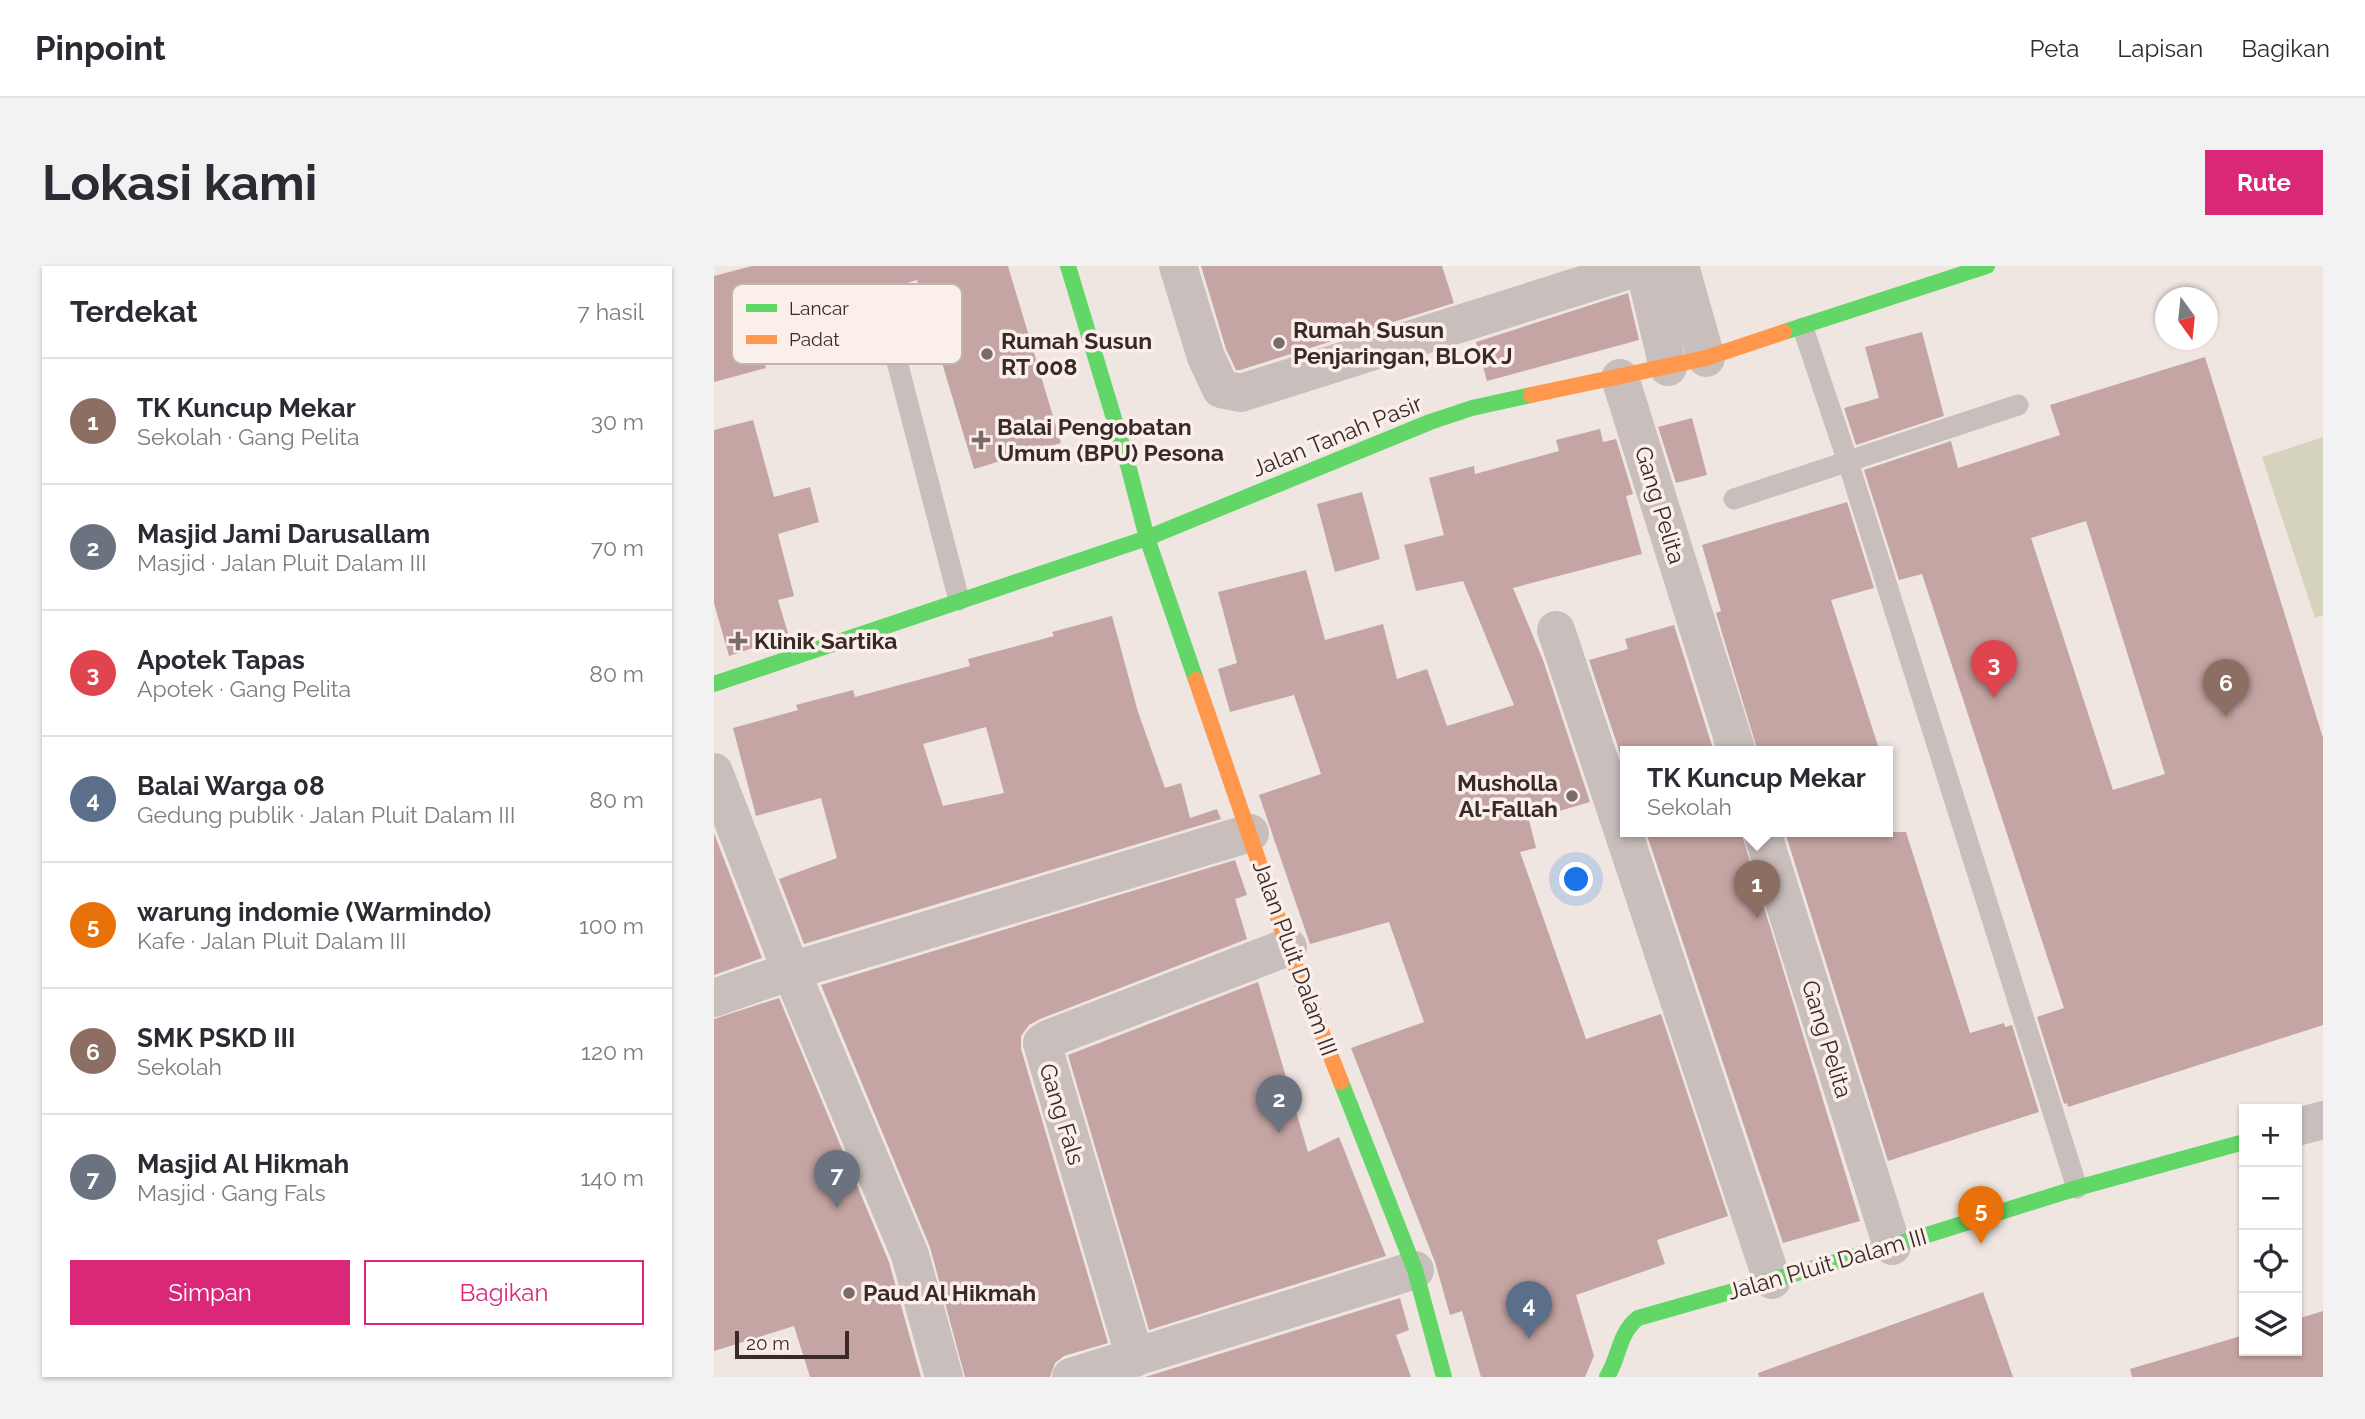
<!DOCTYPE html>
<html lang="id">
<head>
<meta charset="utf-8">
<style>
  :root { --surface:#fff; --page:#f2f2f3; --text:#2b2b33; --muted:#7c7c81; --line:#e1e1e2; --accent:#db2777 }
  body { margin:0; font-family:Raleway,sans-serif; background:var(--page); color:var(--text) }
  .controls { position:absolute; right:21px; bottom:21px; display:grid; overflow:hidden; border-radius:0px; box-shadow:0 2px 5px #0004 }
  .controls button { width:63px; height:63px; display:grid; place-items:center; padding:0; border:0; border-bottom:2px solid var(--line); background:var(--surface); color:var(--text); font:35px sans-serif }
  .compass { position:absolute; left:1441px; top:21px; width:63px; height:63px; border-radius:50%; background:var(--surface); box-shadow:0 2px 5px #0004; rotate:165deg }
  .scale { position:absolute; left:21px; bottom:18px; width:114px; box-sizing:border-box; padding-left:7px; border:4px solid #392a29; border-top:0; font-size:19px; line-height:24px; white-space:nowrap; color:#392a29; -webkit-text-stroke:5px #fbefea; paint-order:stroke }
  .you { position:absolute; left:863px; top:614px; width:24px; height:24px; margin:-18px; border:5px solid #fff; border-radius:50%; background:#1a73e8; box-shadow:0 0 0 10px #1a73e833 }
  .badge { display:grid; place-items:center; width:46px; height:46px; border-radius:50%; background:var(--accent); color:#fff; font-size:23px; font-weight:700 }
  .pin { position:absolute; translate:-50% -58px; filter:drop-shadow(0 2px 4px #0008) }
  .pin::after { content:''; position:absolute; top:37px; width:24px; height:21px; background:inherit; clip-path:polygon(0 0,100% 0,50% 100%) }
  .popup { position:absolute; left:906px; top:480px; width:273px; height:91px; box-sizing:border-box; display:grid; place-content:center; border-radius:0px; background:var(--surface); filter:drop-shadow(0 2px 5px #0005); font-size:23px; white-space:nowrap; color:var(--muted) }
  .popup b { font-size:26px; color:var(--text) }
  .popup::after { content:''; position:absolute; left:50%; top:100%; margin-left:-14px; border:14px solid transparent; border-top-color:var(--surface) }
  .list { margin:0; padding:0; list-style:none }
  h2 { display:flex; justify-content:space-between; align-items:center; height:91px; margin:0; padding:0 28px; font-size:30px }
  h2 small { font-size:23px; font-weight:400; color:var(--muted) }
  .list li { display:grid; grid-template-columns:46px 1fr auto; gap:21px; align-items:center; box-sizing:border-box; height:126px; padding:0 28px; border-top:2px solid var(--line) }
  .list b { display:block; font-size:26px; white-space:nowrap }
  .list p { margin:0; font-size:23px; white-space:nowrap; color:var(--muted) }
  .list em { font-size:23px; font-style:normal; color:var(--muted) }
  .actions { display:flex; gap:14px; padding:21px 28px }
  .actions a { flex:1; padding:16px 0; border:2px solid var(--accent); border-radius:0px; text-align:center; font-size:24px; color:var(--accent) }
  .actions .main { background:var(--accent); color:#fff }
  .icon { flex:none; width:38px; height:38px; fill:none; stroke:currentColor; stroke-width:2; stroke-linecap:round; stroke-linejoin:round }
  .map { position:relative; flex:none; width:1609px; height:1111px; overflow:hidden; border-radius:0px }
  header { display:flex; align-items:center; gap:42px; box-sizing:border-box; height:98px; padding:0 35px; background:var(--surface); border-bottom:2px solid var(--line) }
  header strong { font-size:33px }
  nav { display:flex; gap:38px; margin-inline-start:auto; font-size:24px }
  .intro { display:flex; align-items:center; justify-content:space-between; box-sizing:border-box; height:168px; padding:0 42px }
  h1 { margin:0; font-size:49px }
  .button { padding:18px 32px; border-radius:0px; background:var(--accent); color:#fff; font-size:24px; font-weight:700 }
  main { display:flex; gap:42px; padding:0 42px }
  aside { flex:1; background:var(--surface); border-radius:0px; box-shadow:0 2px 5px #0004 }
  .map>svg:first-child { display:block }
</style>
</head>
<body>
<header>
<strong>Pinpoint</strong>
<nav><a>Peta</a><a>Lapisan</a><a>Bagikan</a></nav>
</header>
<div class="intro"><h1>Lokasi kami</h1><a class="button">Rute</a></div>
<main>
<aside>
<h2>Terdekat<small>7 hasil</small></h2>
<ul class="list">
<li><span class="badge" style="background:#8d6e63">1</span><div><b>TK Kuncup Mekar</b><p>Sekolah · Gang Pelita</p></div><em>30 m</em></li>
<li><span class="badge" style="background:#6b7280">2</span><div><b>Masjid Jami Darusallam</b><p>Masjid · Jalan Pluit Dalam III</p></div><em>70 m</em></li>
<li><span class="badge" style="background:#e0444e">3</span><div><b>Apotek Tapas</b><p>Apotek · Gang Pelita</p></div><em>80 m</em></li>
<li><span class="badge" style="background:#5c6f8a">4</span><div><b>Balai Warga 08</b><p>Gedung publik · Jalan Pluit Dalam III</p></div><em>80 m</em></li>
<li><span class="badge" style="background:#e8710a">5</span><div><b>warung indomie (Warmindo)</b><p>Kafe · Jalan Pluit Dalam III</p></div><em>100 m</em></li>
<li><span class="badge" style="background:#8d6e63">6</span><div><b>SMK PSKD III</b><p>Sekolah</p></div><em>120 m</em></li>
<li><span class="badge" style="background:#6b7280">7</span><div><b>Masjid Al Hikmah</b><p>Masjid · Gang Fals</p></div><em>140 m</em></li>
</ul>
<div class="actions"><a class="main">Simpan</a><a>Bagikan</a></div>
</aside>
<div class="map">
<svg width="1609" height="1111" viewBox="0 0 1609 1111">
  <rect width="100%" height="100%" fill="#efe6e2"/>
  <!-- green -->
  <path fill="#d6d3bc" d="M 1609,171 L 1609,349 L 1601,352 L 1548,191 Z"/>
  <!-- building -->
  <path fill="#c4a5a3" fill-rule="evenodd" d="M 38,0 L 294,0 L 347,177 L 260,203 L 203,14 L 41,62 L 52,102 L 0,116 L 0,10 Z
    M 487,0 L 728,0 L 740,37 L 526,104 L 522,104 L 512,83 Z
    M 914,27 L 925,74 L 773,115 L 762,76 Z
    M 1208,66 L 1230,150 L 1142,179 L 1130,142 L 1165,132 L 1151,81 Z
    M 1491,91 L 1609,472 L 1609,759 L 1354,841 L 1353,837 L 1350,838 L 1323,751 L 1350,742 L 1208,308 L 1185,314 L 1150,204 L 1237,175 L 1244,202 L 1346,169 L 1336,139 ZM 1372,255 L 1451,508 L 1399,524 L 1317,272 Z
    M 978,152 L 993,209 L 962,217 L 944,161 Z
    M 39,154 L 60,231 L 96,221 L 105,256 L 64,268 L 80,330 L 64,334 L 75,370 L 15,390 L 0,337 L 0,164 Z
    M 886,163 L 889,176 L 902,173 L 919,228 L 912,230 L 928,288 L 799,322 L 829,394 L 876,536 L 815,554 L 822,582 L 806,586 L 872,773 L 947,748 L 1014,950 L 943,974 L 951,998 L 862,1029 L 880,1090 L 871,1111 L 767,1111 L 748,1045 L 736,1049 L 721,996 L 637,782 L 710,756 L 675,656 L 596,678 L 545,529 L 607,508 L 580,429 L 516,446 L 504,403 L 523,397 L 504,326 L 592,304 L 611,374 L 669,358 L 683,413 L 713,403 L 733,460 L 800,439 L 749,315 L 702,325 L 690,279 L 730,269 L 715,212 L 760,200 L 761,208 L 845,185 L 842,174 Z
    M 648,226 L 666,293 L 621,306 L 603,238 Z
    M 1133,236 L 1160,322 L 1117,334 L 1166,486 L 1044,486 L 1002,347 L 1007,345 L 988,279 Z
    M 398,350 L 424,446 L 451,522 L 467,517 L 476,552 L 503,543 L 507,553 L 90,678 L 65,613 L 123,592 L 107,532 L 42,550 L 19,462 L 84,444 L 82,439 L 139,424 L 141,431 L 256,400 L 254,393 L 340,370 L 338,366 ZM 272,461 L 290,527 L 229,540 L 209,478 Z
    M 960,359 L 1000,486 L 912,486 L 912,505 L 875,394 L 914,383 L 911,373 Z
    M 932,566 L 1027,566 L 1146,955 L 1069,977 Z
    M 1071,566 L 1192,566 L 1256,767 L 1290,757 L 1291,761 L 1298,759 L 1325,846 L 1174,895 Z
    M 0,567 L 48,692 L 0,709 Z
    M 521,594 L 533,629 L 521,633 L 533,673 L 326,753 L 315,759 L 307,770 L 307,783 L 394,1077 L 350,1090 L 341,1097 L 336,1111 L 251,1111 L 216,981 L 107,719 Z
    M 544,716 L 594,886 L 625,871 L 672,990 L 435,1064 L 354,789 Z
    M 65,732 L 175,996 L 207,1111 L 96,1111 L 80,1060 L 0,1085 L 0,753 Z
    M 1269,1026 L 1299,1111 L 1045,1111 L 1044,1107 Z
    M 686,1032 L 695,1064 L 682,1069 L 697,1111 L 431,1111 Z
    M 1609,1045 L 1609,1111 L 1418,1111 L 1416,1103 L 1530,1069 L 1530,1085 L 1583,1085 L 1583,1053 Z"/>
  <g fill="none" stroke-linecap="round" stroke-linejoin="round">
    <!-- lane -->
    <path stroke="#c8bebb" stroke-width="21" d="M 174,61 L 245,334
      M 1089,62 L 1134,196 L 1363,922
      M 1020,233 L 1304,139"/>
    <!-- street -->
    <path stroke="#c8bebb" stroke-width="38" d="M 464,0 L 492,91 L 507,123 L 527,127 L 922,2
      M 966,0 L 992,92
      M 932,9 L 954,101
      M 906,112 L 1023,486
      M 842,364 L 1058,1014
      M 0,506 L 77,705 L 196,989 L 230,1111
      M 1048,566 L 1178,980
      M 0,732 L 77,705 L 536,567
      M 1583,861 L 1609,854
      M 421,1092 L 328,777 L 334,773 L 574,681
      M 357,1111 L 701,1004"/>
    <!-- fast -->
    <path stroke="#63d668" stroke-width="16" d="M 354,0 L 414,199 L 433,272 L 482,414
      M 1070,66 L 1273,0
      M 0,418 L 433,272 L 716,156 L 758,142 L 817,129
      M 627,816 L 701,1004 L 730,1111
      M 893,1111 C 906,1090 904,1068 924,1052 L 1178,980 L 1363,922 L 1530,876"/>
    <!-- slow -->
    <path stroke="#ff974d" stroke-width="16" d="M 817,129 L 992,92 L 1070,66
      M 482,414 L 574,681 L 627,816"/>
  </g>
  <!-- markers -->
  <g fill="#796c6a" stroke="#fbefea" stroke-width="2.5">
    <circle cx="565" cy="77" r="7"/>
    <circle cx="273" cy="88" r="7"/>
    <path d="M263.5 163.5h7v7h7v7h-7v7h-7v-7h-7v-7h7z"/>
    <path d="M20.5 364.5h7v7h7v7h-7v7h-7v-7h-7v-7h7z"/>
    <circle cx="858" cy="530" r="7"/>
    <circle cx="135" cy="1027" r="7"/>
  </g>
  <g text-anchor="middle" stroke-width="7" stroke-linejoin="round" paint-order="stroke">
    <!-- poi labels -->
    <g font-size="23" font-weight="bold" fill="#392a29" stroke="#fbefea" text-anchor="start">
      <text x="579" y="72">Rumah Susun<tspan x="579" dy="26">Penjaringan, BLOK J</tspan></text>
      <text x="287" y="83">Rumah Susun<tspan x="287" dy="26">RT 008</tspan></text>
      <text x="283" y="169">Balai Pengobatan<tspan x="283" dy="26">Umum (BPU) Pesona</tspan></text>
      <text x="40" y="383">Klinik Sartika</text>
      <text x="844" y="525" text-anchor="end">Musholla<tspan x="844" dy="26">Al-Fallah</tspan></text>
      <text x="149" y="1035">Paud Al Hikmah</text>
    </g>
    <!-- street labels -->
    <g font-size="23" fill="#392a29" stroke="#fbefea">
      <text transform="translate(623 170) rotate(-22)" y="8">Jalan Tanah Pasir</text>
      <text transform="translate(946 239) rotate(73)" y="8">Gang Pelita</text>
      <text transform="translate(581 692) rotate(70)" y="8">Jalan Pluit Dalam III</text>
      <text transform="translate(1113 773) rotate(73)" y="8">Gang Pelita</text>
      <text transform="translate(348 848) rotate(73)" y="8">Gang Fals</text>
      <text transform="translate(1113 998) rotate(-16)" y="8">Jalan Pluit Dalam III</text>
    </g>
  </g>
  <!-- legend -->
  <rect x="18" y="18" width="230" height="80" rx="10" fill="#fbefea" stroke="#c1b4b0" stroke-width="2"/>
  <rect x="32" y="38" width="31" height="8" fill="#63d668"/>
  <rect x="32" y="69" width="31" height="9" fill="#ff974d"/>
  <g font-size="19" fill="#392a29">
    <text x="75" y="49">Lancar</text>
    <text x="75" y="80">Padat</text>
  </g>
</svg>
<div class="controls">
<button>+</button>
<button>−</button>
<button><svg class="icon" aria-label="locate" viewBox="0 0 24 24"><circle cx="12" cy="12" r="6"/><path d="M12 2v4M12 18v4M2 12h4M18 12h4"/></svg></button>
<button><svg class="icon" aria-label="layers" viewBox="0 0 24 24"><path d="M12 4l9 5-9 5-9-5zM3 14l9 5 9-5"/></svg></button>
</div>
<svg class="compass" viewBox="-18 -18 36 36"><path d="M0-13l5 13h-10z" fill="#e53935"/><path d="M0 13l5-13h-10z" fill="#7c7c81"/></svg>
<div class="scale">20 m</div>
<div class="you"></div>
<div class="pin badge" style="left:1043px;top:652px;background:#8d6e63">1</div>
<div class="popup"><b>TK Kuncup Mekar</b>Sekolah</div>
<div class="pin badge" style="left:565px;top:867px;background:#6b7280">2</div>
<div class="pin badge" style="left:1280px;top:432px;background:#e0444e">3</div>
<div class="pin badge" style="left:815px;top:1073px;background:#5c6f8a">4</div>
<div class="pin badge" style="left:1267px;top:978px;background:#e8710a">5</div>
<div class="pin badge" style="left:1512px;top:451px;background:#8d6e63">6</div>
<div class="pin badge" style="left:123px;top:942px;background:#6b7280">7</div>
</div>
</main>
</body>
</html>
